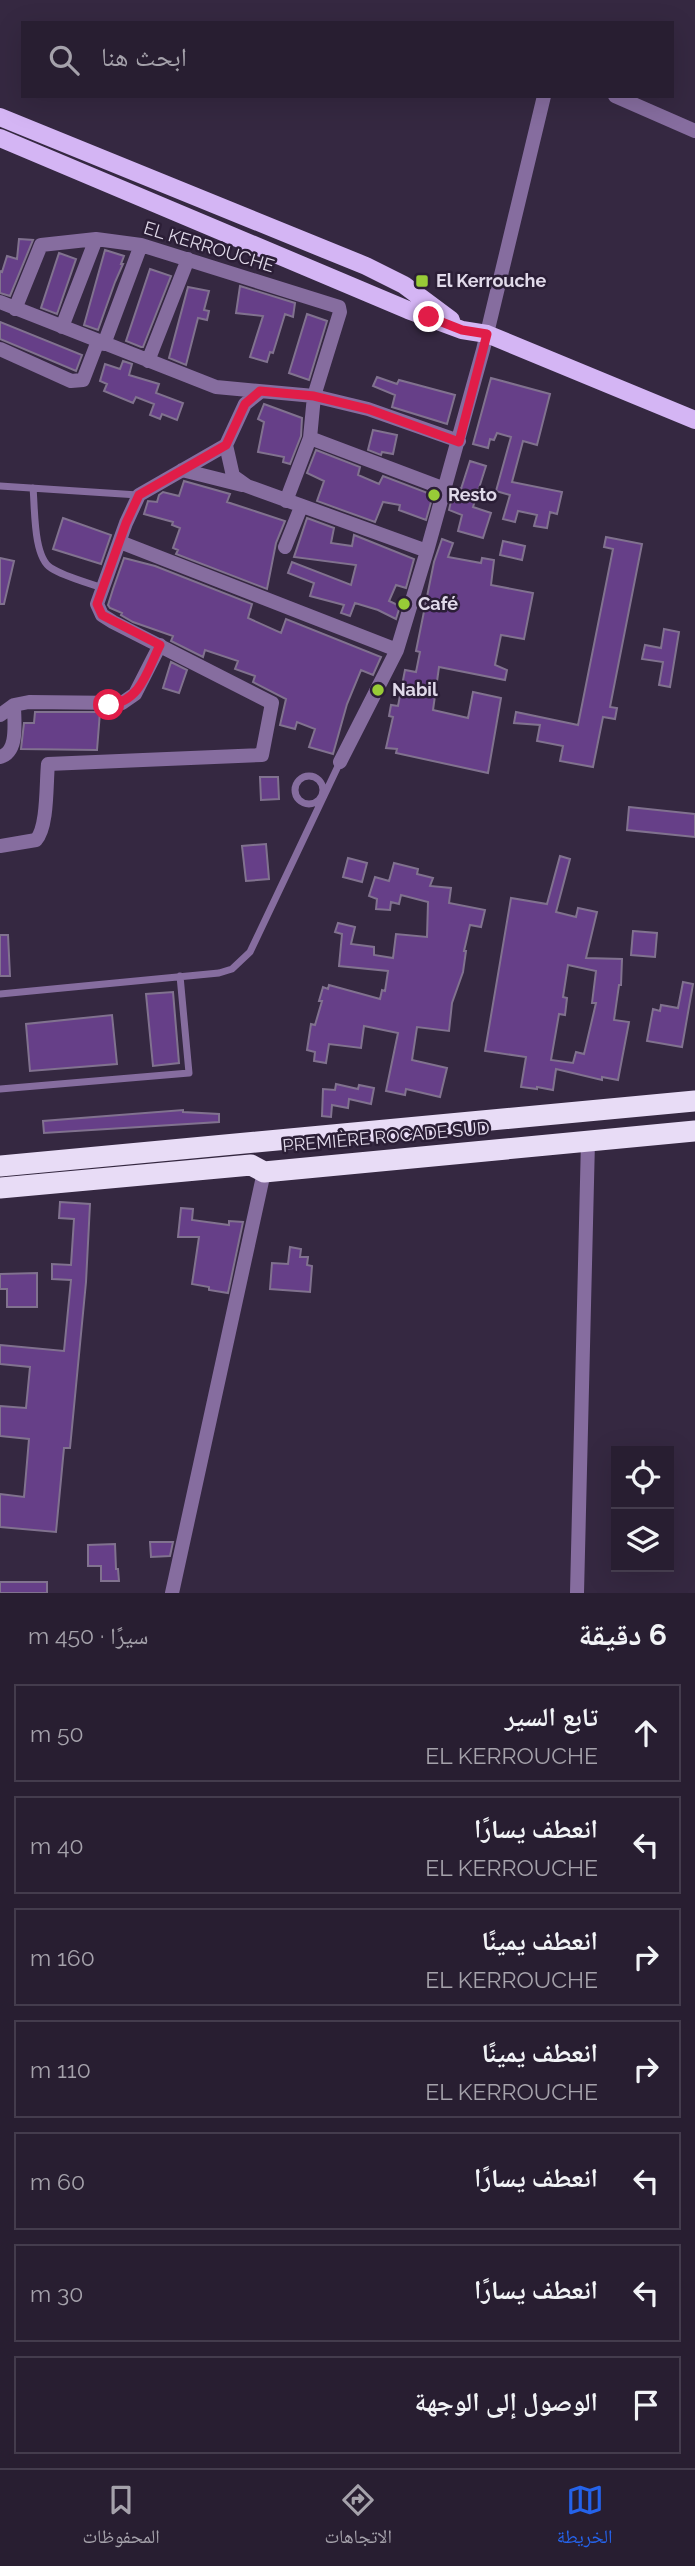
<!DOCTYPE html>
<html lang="ar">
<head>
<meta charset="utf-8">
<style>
  :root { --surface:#281e31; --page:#342b3d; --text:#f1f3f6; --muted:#a5a2ab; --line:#443c4d; --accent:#2563eb }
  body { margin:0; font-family:Raleway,"Noto Naskh Arabic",sans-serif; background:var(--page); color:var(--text); direction:rtl }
  .controls { position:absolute; right:21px; bottom:21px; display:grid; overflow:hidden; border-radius:0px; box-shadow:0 7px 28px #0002 }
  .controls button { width:63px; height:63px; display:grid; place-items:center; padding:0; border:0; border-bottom:2px solid var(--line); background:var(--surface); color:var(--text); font:35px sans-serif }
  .stop { position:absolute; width:21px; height:21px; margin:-16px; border:5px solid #e11d48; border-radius:50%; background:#fff }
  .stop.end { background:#e11d48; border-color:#fff; box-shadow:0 2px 7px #0008 }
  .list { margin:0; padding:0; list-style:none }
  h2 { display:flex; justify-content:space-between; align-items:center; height:91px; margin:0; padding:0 28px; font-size:30px }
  h2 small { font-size:23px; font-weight:400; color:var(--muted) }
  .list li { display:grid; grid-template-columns:46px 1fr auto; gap:21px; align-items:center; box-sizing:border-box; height:98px; margin:0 14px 14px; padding:0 14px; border:2px solid var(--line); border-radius:0px }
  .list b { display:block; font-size:26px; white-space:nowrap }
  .list p { margin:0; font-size:23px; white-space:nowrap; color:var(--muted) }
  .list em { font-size:23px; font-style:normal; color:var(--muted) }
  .icon { flex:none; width:38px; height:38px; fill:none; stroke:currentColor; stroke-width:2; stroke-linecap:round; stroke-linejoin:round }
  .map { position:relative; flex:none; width:695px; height:1593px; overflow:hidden; direction:ltr }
  .search { position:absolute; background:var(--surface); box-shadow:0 7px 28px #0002; left:21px; right:21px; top:21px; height:77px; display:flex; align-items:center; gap:18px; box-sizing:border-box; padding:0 24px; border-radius:0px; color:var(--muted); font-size:26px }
  .sheet { height:875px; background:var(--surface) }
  nav { display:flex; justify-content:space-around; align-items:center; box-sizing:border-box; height:98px; border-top:2px solid var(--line); background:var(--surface); font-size:19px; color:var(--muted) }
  nav a { display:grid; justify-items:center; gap:4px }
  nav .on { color:var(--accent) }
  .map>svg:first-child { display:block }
</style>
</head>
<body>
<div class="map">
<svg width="695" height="1593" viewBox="0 0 695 1593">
  <rect width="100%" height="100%" fill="#352841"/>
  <!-- building -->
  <path fill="#663f88" stroke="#81728f" stroke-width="2" fill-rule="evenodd" d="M 19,239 L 33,240 L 10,296 L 0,293 L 0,271 L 2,272 L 7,256 L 17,259 Z
    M 105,250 L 124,256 L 121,264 L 123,264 L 115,282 L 98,330 L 84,325 Z
    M 59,253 L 76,259 L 57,314 L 41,308 Z
    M 150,269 L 171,276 L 143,347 L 141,347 L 126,341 Z
    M 240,286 L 295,303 L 293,317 L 285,314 L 273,353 L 270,352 L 267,362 L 250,357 L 263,316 L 236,313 Z
    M 188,287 L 209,291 L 204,310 L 209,311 L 207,320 L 198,318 L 186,365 L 169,358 Z
    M 307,314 L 327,321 L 309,380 L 289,373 Z
    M 0,322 L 82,355 L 76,371 L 0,339 Z
    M 123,361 L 132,364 L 129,375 L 159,384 L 156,393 L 183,403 L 177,420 L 162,414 L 160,419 L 150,415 L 154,404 L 136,397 L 133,403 L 104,391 L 107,384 L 100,381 L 105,364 L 120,369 Z
    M 377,377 L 397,384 L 399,380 L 455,395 L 447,424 L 392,407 L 395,395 L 373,386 Z
    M 491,378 L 550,394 L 537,445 L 523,441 L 512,482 L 562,492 L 557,514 L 550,512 L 547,528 L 534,526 L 537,515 L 518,511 L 515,522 L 503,519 L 510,495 L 496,491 L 511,437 L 497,433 L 494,440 L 490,439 L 488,448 L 473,444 Z
    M 264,404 L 302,418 L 301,436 L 290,464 L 283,462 L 284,457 L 258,452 L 264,422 L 258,419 Z
    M 373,430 L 397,435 L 393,454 L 382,452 L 381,455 L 368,450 Z
    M 316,450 L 360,467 L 358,475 L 379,484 L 383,476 L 433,495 L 426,520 L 399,510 L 400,505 L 383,502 L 375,522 L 317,501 L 324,481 L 307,473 Z
    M 470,461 L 486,466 L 473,507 L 491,513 L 483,538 L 458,531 L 462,515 L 449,510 L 452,497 L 455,498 L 458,488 L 461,489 Z
    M 184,481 L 230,494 L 227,502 L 285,521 L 276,543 L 267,589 L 176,554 L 178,550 L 173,548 L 180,528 L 172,525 L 173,522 L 144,514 L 148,501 L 157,502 L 159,495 L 163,492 L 179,496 Z
    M 63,518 L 111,535 L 101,564 L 53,549 Z
    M 307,518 L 334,528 L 331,543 L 352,546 L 354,535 L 414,559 L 406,588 L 396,585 L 389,601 L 400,606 L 396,619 L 378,610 L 355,603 L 350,616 L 341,613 L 344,605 L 310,596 L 314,583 L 288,573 L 292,562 L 351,585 L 356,565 L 294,557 Z
    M 606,537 L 642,544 L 610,707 L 617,708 L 615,719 L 603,717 L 593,767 L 560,761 L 563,746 L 537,741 L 540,725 L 514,723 L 516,712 L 578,725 L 613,549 L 604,547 Z
    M 442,539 L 453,543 L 448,557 L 481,563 L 482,558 L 494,560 L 491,585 L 533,593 L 524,639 L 501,635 L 495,665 L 507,670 L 505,680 L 439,667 L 433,710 L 468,718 L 473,692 L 501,698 L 488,773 L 396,753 L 397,749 L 386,748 L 393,717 L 389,716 L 391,705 L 398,706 L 405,670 L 416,672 L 420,652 L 416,651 L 434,562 Z
    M 503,541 L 525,546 L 522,560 L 500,555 Z
    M 0,558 L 14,561 L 4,604 L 0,604 Z
    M 124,558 L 155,566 L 252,604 L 248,618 L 281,633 L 286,619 L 381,657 L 373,675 L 361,670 L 347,704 L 333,754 L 309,747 L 315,729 L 297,722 L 295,729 L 280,725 L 286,699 L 253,682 L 255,676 L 235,669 L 238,661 L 205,650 L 203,657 L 171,641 L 173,636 L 133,622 L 121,615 L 122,613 L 110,608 L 108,605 L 113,589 Z
    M 664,629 L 679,632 L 670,687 L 659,685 L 663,662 L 642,659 L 645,645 L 661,648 Z
    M 171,662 L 187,670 L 179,693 L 163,688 Z
    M 35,712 L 100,712 L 97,750 L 21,749 L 24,723 L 34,723 Z
    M 260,777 L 278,777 L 279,799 L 261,800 Z
    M 629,807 L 695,814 L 695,837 L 627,830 Z
    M 266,844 L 269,879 L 246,881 L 242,846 Z
    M 560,856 L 570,859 L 556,912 L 576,917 L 578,908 L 597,912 L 586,958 L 622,959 L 621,985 L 619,985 L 614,1020 L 629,1022 L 618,1080 L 602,1077 L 602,1080 L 556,1069 L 553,1090 L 537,1087 L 537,1089 L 521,1087 L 526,1057 L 485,1051 L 511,898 L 547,904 ZM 568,965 L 596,971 L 592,1003 L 596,1003 L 584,1054 L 576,1052 L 573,1063 L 551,1060 L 559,1014 L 565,1015 L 567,998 L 563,997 Z
    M 348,858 L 367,863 L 362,882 L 343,877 Z
    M 394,863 L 418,869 L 417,874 L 433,878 L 430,886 L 451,888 L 449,903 L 485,910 L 481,927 L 470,925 L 464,951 L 466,951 L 463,972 L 452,1003 L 449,1031 L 417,1027 L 412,1060 L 447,1068 L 440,1097 L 406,1089 L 405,1095 L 386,1091 L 398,1033 L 364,1026 L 361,1048 L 329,1044 L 326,1063 L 314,1061 L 315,1052 L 307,1050 L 311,1024 L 315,1025 L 322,1001 L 319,1001 L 323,987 L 328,989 L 329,985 L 380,999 L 382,990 L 385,991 L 388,971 L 339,966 L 342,934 L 335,932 L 338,923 L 355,927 L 351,944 L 374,947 L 374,955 L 393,958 L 396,934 L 427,937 L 428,902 L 401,895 L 399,904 L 391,902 L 390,910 L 376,909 L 377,899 L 369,896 L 375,877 L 389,881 Z
    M 633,931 L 657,933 L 655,957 L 631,955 Z
    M 0,935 L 8,935 L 10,976 L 0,976 Z
    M 683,982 L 693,984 L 682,1047 L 647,1041 L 653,1009 L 660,1011 L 661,1005 L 678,1008 Z
    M 173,992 L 179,1063 L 153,1066 L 146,994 Z
    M 112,1015 L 117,1064 L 30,1071 L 26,1024 Z
    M 336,1084 L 358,1089 L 359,1085 L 374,1088 L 371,1104 L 349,1099 L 348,1108 L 332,1105 L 331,1117 L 322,1116 L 323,1089 L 335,1090 Z
    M 183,1110 L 183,1112 L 219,1114 L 219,1122 L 44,1133 L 43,1121 Z
    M 60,1202 L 90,1204 L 86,1282 L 70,1448 L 64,1448 L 56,1532 L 0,1527 L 0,1494 L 24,1497 L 29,1439 L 0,1436 L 0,1406 L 26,1408 L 30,1367 L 0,1364 L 0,1345 L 64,1351 L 71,1280 L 52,1279 L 52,1264 L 71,1265 L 74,1219 L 59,1218 Z
    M 181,1208 L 193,1209 L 192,1220 L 229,1225 L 229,1221 L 243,1222 L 228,1293 L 209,1290 L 209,1287 L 192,1284 L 199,1237 L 178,1237 Z
    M 290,1247 L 301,1249 L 300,1257 L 308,1257 L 307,1265 L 312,1266 L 310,1292 L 270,1289 L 272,1263 L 288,1264 Z
    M 37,1273 L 37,1307 L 7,1307 L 7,1289 L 0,1289 L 0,1274 Z
    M 150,1542 L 173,1542 L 170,1556 L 151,1557 Z
    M 115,1544 L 116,1569 L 118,1569 L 119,1581 L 101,1581 L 101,1566 L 88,1566 L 88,1545 Z
    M 0,1582 L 47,1582 L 47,1593 L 0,1593 Z"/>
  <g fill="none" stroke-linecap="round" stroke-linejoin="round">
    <!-- service -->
    <path stroke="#866d9f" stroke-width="7" d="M 0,486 L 138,495
      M 33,488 C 35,507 33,557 51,568 C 65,577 86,582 103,588
      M295 790a14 14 0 1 1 28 0a14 14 0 1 1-28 0Z
      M 0,994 L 219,973 L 232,969 L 250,952 L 340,762
      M 0,1089 L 189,1073 L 180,976"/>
    <!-- minor -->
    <path stroke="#866d9f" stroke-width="14" d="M 615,96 L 695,131
      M 0,302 L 216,387 L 314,396 L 368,409 L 459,441
      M 15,309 L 41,245 L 96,239 L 141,245 L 339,307 L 340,312 L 314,396 L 310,438 L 286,501
      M 62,327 L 96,239
      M 104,344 L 141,245
      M 0,349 L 71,381 L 83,380 L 98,341
      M 148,361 L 188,259
      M 310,438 L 445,489
      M 226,445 L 233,476 L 247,486 L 427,551
      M 182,470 L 242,485
      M 120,542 L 397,650
      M 285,547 L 301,507
      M 0,715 L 14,705 L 29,702 L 122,703 L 135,694 L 160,645
      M 0,757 C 19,752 14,722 14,705
      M 340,762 L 397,650 L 427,551 L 483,350 L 544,96
      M 0,846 L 36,840 C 48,827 46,783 48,764 L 262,755 L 272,703 L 113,622 L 102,615 L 97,604 L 126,523 L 139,495 L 226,445 L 245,404 L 260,392
      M 172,1593 L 264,1172
      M 577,1593 L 588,1141"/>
    <!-- primary -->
    <path stroke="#d4b5f4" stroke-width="18" d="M 0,117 L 366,266 L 404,285 L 451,320
      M 0,138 L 408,310 L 462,330 L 487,334 L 695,420"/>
    <!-- motorway -->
    <path stroke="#e8dcf6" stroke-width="21" d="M 0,1166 L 695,1101
      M 0,1188 L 251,1165 L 264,1172 L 695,1131"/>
  </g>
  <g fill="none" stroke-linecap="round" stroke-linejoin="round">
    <!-- route -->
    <path stroke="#e11d48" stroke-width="9" d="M 109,705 C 141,701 147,671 160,645 L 102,615 L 97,604 L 126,523 L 139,495 L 226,445 L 245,404 L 260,391 L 314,396 L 368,409 L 459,442 L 487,334 L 462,330 L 429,317"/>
  </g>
  <!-- markers -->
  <g fill="#98cb37" stroke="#2b1e36" stroke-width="2.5">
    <rect x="415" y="274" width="14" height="14" rx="3.5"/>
    <circle cx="434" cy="495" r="7"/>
    <circle cx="404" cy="604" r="7"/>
    <circle cx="378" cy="690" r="7"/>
  </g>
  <g text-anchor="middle" stroke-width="5" stroke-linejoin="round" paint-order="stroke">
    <!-- street labels -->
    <g font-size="18" fill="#e1daea" stroke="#2b1e36">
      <text transform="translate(209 247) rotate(17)" y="6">EL KERROUCHE</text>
      <text transform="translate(386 1137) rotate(-5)" y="6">PREMIÈRE ROCADE SUD</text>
    </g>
    <!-- poi labels -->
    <g font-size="18" font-weight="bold" fill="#e1daea" stroke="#2b1e36" text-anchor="start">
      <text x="436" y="287">El Kerrouche</text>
      <text x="448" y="501">Resto</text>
      <text x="418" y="610">Café</text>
      <text x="392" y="696">Nabil</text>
    </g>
  </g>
</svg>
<div class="controls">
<button><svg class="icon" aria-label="locate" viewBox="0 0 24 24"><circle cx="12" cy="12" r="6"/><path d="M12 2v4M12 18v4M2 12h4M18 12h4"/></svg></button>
<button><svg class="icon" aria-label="layers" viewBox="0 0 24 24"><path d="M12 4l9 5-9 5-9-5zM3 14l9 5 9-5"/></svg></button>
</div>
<div class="stop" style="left:109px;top:705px"></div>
<div class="stop end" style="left:429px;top:317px"></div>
<div class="search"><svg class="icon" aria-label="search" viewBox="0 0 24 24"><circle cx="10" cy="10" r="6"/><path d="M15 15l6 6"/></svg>ابحث هنا</div>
</div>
<section class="sheet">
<h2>6 دقيقة<small>سيرًا · 450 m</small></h2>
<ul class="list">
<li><svg class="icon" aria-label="ahead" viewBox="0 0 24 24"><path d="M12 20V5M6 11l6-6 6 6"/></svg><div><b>تابع السير</b><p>EL KERROUCHE</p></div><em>50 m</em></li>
<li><svg class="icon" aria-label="left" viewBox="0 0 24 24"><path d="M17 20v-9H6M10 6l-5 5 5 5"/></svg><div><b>انعطف يسارًا</b><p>EL KERROUCHE</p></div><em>40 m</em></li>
<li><svg class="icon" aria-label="right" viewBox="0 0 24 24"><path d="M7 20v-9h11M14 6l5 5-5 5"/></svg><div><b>انعطف يمينًا</b><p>EL KERROUCHE</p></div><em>160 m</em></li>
<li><svg class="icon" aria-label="right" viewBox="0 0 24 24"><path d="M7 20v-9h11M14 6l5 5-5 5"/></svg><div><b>انعطف يمينًا</b><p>EL KERROUCHE</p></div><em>110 m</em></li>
<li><svg class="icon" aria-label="left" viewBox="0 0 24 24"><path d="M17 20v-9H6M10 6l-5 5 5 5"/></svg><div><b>انعطف يسارًا</b></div><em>60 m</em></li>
<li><svg class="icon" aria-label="left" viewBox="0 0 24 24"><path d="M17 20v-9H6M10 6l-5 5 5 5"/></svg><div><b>انعطف يسارًا</b></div><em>30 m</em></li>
<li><svg class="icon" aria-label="arrive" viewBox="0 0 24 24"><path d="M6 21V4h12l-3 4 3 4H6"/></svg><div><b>الوصول إلى الوجهة</b></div></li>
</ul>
</section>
<nav>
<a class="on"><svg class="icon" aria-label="map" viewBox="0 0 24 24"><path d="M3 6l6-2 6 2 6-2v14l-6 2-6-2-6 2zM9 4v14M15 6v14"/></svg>الخريطة</a>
<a><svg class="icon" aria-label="directions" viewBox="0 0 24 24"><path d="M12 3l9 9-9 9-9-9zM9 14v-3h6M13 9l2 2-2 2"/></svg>الاتجاهات</a>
<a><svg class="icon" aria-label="saved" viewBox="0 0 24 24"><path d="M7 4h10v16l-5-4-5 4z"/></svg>المحفوظات</a>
</nav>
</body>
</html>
